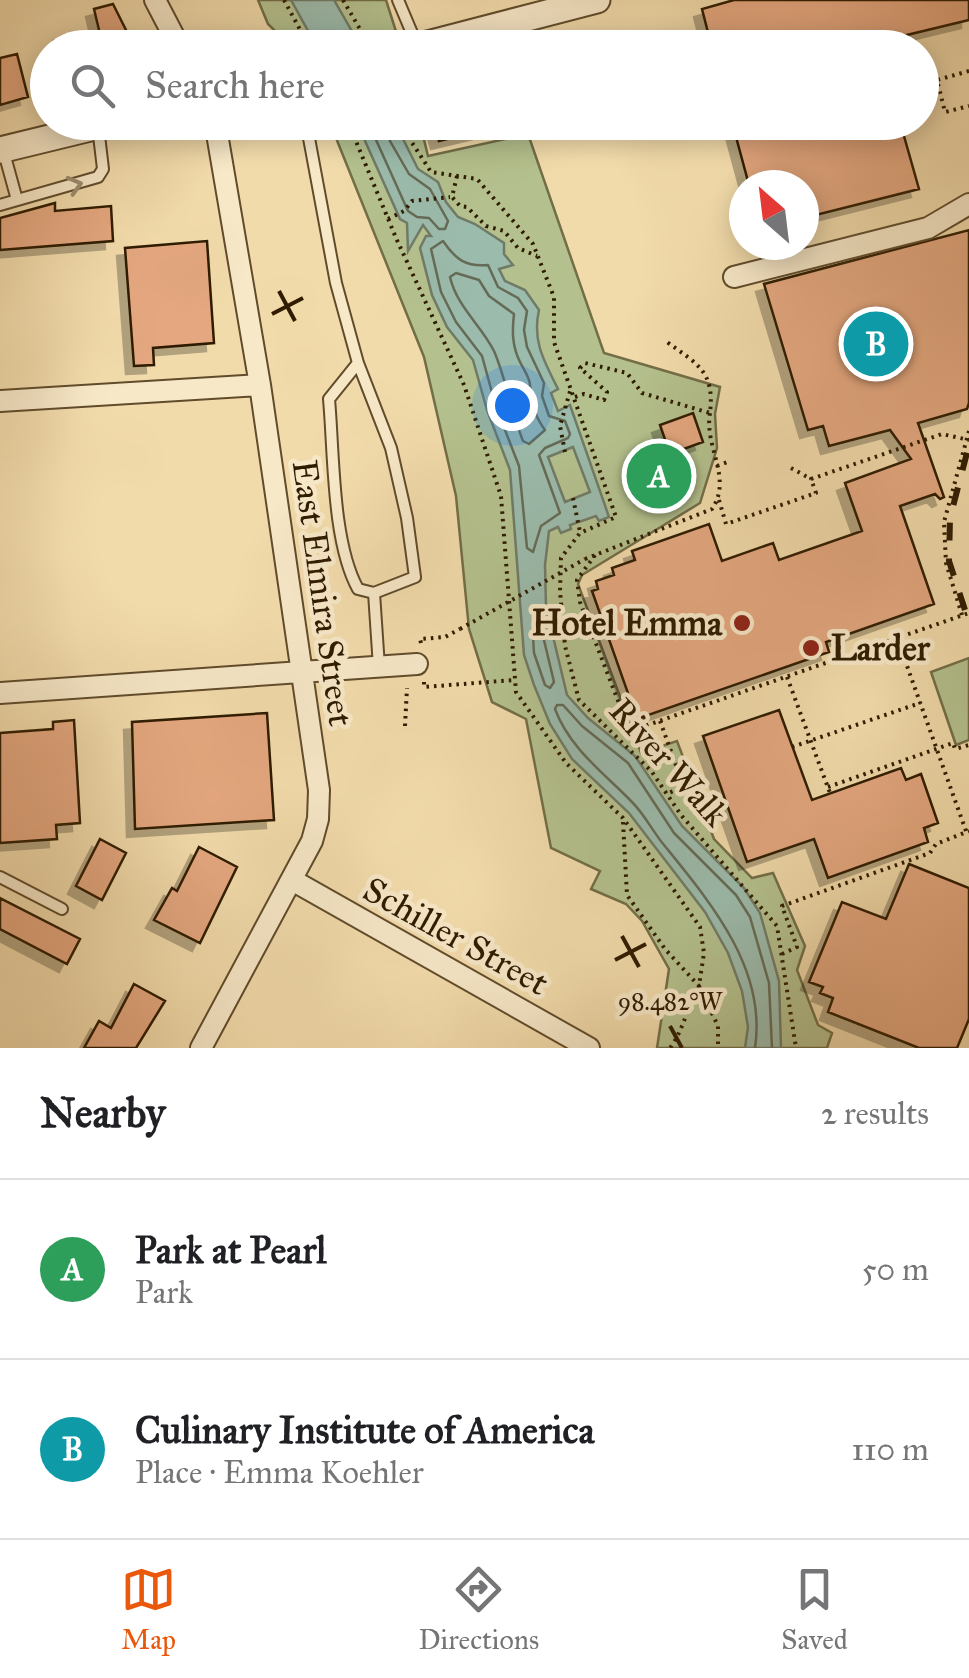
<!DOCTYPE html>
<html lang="en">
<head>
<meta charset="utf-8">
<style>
  :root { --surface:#fff; --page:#f6f6f6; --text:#202124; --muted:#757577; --line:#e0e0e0; --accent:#ea580c }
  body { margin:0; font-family:"IM FELL Great Primer",serif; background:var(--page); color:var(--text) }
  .compass { position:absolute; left:729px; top:170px; width:90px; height:90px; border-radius:50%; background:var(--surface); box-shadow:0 5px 25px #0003; rotate:332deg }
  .you { position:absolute; left:512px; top:405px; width:35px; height:35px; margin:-25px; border:8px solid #fff; border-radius:50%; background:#1a73e8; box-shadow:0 0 0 15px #1a73e833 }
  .badge { display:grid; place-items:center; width:65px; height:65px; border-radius:50%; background:var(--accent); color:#fff; font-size:32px; font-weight:700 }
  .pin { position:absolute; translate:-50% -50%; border:5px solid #fff; box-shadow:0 2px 10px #0006 }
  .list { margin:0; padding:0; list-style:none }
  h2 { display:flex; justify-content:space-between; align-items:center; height:130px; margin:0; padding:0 40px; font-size:42px }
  h2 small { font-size:32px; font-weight:400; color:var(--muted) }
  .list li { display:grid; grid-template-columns:65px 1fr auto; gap:30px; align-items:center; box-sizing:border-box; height:180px; padding:0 40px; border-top:2px solid var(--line) }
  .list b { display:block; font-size:38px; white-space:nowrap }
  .list p { margin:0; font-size:32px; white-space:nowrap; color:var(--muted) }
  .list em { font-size:32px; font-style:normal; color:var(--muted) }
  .icon { flex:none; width:55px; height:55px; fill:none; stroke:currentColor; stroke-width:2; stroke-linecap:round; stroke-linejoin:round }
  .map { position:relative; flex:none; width:969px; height:1048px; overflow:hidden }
  .search { position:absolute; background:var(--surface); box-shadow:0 5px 25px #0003; left:30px; right:30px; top:30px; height:110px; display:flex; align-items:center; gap:25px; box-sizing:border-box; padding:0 35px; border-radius:55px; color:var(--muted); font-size:38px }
  .sheet { height:490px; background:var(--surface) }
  nav { display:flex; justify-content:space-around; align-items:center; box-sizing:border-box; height:140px; border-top:2px solid var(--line); background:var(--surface); font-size:28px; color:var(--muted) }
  nav a { display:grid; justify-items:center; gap:5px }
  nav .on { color:var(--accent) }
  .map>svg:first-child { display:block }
</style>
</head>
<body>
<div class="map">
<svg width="969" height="1048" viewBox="0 0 969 1048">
  <defs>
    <filter id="shadow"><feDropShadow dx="-8" dy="8" stdDeviation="0" flood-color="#0004"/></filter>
  </defs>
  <rect width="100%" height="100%" fill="#f2dbab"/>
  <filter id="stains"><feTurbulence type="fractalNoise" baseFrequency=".002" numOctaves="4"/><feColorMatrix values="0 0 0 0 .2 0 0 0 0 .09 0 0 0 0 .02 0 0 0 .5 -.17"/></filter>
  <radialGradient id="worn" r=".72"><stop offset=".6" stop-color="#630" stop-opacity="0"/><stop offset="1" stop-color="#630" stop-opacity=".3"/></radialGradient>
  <!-- green -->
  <path fill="#b4c18e" stroke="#726e47" stroke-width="2.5" d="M 258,0 L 386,0 L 401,47 L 291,47 L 268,24 Z
    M 330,123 L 420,123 L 428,156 L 528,134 L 604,353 L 720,387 L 715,414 L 717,448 L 700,503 L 582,575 L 578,584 L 641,753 L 677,741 L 714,839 L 752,878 L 773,873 L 805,946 L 797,970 L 818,1025 L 832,1033 L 827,1048 L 657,1048 L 669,969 L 642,921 L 626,904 L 591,889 L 600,871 L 551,848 L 526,719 L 492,702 L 469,629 L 456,496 L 424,357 Z
    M 969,658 L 969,740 L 956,745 L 931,672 Z"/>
  <!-- water -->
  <path fill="#9bbbac" stroke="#707b67" stroke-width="2.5" fill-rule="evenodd" d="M 291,0 L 334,0 L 361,47 L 317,47 Z
    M 357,123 L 395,123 L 418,169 L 438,182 L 446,202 L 458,217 L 475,224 L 504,243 L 504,254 L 513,265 L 499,269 L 505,281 L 525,290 L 539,310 C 532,341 544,361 558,389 L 551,393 L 558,411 L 570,405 L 609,517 L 599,521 L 596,516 L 570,525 L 571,529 L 561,533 L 558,527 L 549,531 L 545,565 L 546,607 L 567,695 L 588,718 L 635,756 L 682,826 L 744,888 L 760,913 L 779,981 L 781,1048 L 745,1048 L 748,1027 L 742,991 L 728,953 L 705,912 L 629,813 L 572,759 L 550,724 L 534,685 L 524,655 L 510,470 L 487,410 L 473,360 L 447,327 L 432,295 L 420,248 L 426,236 L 431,236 L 423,225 L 408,251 L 407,223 L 400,219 ZM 573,447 L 590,492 L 565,502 L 548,457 Z"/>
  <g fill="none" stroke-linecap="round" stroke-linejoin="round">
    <!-- shore -->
    <path stroke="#656b56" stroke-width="2.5" d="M 368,122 L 408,211 L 417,217 L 429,218 L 439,229 L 445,229 L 448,221 L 430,189 L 409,174 L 390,141 L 386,122
      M 443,241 C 456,260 466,267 488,265 L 498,287 L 518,298 L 527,311 L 524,330 L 527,347 L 544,383 L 542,396 L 549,416 L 565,421 L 570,434 L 568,438 L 545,448 L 539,455 L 560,513 L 541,526 L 533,552 L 527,548 L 519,466 L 496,407 L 482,356 L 456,322 L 441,292 L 431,249 Z
      M 456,273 L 479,280 L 489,296 L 514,314 C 512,331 512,346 520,362 C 523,368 530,378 530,385 C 533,403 533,414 545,430 L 529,444 L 523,441 C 512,414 505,376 494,351 C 481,325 457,307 450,277 Z
      M 539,632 L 543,636 L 554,682 L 550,688 L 545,685 L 534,653 L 533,636 Z
      M 755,1048 C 767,969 711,903 664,845 C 653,832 645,815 632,802 C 604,773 570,749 555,709 L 557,705 L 563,705 L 582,726 L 628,763 L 674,833 L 736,895 L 750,917 L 769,983 L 772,1048"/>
  </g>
  <!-- building -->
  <path fill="#e4a77f" stroke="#2f1b00" stroke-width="2.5" filter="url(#shadow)" d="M 734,0 L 969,0 L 969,20 L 878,42 L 880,48 L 712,48 L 702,9 Z
    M 113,4 L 135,48 L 55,48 L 54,41 L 99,30 L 94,9 Z
    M 17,54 L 28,97 L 0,105 L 0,58 Z
    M 434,122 L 488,122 L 489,129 L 439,141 Z
    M 732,122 L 900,122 L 919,189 L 804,218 L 804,185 L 749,185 Z
    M 55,203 L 55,211 L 111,206 L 113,241 L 0,250 L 0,218 Z
    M 969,230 L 969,403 L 967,409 L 918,423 L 944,497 L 940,499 L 935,494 L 900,506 L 934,604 L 826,642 L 829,652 L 637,719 L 592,591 L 598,589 L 596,581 L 614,575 L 612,568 L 635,560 L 632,551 L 709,524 L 722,561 L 773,543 L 779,560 L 862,531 L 845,483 L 911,459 L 890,430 L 829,446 L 823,426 L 808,430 L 764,284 Z
    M 207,241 L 214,343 L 153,348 L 154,365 L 134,366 L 125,248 Z
    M 693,413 L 703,442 L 670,454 L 660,425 Z
    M 779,710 L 812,800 L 901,768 L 906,780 L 921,774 L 938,823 L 924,828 L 928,842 L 828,878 L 814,839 L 747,862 L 703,736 Z
    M 267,713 L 274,820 L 135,829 L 132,722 Z
    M 74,720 L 80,823 L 56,825 L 57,839 L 0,843 L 0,733 L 53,729 L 53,722 Z
    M 100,839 L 126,853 L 102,900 L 76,886 Z
    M 199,847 L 237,867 L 200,943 L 154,920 L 172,888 L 177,891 Z
    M 909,864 L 969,888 L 969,1019 L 957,1048 L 919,1048 L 828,1012 L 833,998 L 820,993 L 823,987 L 809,982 L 842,902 L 886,919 Z
    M 0,898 L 80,939 L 67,964 L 0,929 Z
    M 134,984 L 165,1001 L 136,1048 L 84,1048 L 99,1021 L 111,1028 Z"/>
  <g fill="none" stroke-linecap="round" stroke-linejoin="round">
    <!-- service casing -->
    <g stroke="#604b2b" stroke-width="14">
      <path id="service" d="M 398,0 L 417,45
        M 306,122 L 336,283 L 358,363 L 391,448 L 407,518 L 415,577 L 374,593 L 379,667
        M 3,149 L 17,200
        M 0,205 L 98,177 L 103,169 L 98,127
        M 358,363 L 329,399 C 334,454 332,542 358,589 L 374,593
        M 0,877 L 62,909"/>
    </g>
    <!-- minor casing -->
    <g stroke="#604b2b" stroke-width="24">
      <path id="minor" d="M 155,0 L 180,48
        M 734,277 L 928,228 L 969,204
        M 0,401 L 260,385
        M 0,693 L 417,664
        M 292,880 L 589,1048
        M 201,1048 L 312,841 L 318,819 L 319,790 L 260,385 L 215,122"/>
    </g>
    <!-- tertiary casing -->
    <g stroke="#604b2b" stroke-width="29">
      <path id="tertiary" d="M 412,48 L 597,0
        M 0,150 L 115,122"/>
    </g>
    <!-- path -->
    <path stroke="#2f1b00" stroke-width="4" stroke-dasharray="2.5 5" stroke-linecap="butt" d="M 284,0 L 310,48
      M 343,0 L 371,48
      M 969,71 L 937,80 L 945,112 L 969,106
      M 348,122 L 396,238 L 464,385 L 501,496 L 516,692 L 566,763 L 623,818 L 700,927 L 704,953 L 699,986 L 718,1026 L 718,1048
      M 405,122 L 409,138 L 431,172 L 477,179 L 533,244 L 554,297 L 554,342 L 616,517 L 580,533 L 561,558 L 560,591 L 565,646 L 579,700 L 652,772 L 681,815 L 777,926 L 796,1048
      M 457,176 L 452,197 L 460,206 L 467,207 L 486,226 L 504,231 L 518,248 L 537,256
      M 388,219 L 404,211 L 412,201 L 450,197
      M 575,397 L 584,394 L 604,400 L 607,392 L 580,368 L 585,363 L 627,373 L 642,393 L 710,413 C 715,371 697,364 667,342
      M 565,452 L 560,426 L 571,388
      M 717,466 L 730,461
      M 791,468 L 811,479
      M 573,498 L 580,532
      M 719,500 L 726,524 L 816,493 L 811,479 L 942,434 L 969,440
      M 595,555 L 577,580 L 580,602 L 625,719 L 639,728 L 969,613
      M 585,559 L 712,509 C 733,478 704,447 710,413
      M 962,615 L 946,563 L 944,522 L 969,431
      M 897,638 L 966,831
      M 421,643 L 420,639 L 445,637 L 460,629
      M 787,677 L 830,793
      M 424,682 L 424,687 L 514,680
      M 660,721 L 684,787 L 666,794
      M 405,726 L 407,688
      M 792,747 L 920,703
      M 828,787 L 953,743 L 955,749 L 969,745
      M 623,822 L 627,895 L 665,949 L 699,986 C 687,1007 684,1029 670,1048
      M 782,954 L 797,947 L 782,906 L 930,853 L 936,844 L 969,831"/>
    <!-- service -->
    <use href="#service" stroke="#f7e8c8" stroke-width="10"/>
    <!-- minor -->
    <use href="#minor" stroke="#f7e8c8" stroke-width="20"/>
    <!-- tertiary -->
    <use href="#tertiary" stroke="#f7e8c8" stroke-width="25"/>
    <!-- rail -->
    <path stroke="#2f1b00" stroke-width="6" stroke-dasharray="18 18" stroke-linecap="butt" d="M 965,610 L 949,561 L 950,518 L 969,445"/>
    <!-- path-bridge -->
    <path stroke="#2f1b00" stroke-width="4" stroke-dasharray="2.5 5" stroke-linecap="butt" d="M 460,629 L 585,559"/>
  </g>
  <!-- one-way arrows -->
  <defs><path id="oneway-chevron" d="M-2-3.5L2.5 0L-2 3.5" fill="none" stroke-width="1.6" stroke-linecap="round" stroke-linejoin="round" transform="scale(2.5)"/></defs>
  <use stroke="#9d8c6e" href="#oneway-chevron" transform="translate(75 185) rotate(-16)"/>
  <!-- ticks -->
  <path fill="none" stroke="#2f1b00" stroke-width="4" d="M 279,291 L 295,321M 272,314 L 303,298M 622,936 L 639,967M 615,960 L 646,944M 670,1026 L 682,1048"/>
  <!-- markers -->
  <g fill="#8f2418" stroke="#f7e8c8" stroke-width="4">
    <circle cx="742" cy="623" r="10"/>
    <circle cx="811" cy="648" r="10"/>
  </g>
  <g text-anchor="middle" stroke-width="9" stroke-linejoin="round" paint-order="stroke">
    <!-- street labels -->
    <g font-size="35" fill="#2f1b00" stroke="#f7e8c8">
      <text transform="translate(323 593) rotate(82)" y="12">East Elmira Street</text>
      <text transform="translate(669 762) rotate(48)" y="12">River Walk</text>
      <text transform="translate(456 936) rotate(29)" y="12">Schiller Street</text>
    </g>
    <!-- poi labels -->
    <g font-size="35" font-weight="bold" fill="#2f1b00" stroke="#f7e8c8" text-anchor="end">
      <text x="722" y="635">Hotel Emma</text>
      <text x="831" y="660" text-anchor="start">Larder</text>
    </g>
  </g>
  <g font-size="25" text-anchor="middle" fill="#2f1b00" stroke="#f7e8c8" stroke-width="9" stroke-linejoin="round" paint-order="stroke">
    <text x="670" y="1010">98.482°W</text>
  </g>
  <rect width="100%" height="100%" filter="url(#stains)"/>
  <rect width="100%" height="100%" fill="url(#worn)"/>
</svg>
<svg class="compass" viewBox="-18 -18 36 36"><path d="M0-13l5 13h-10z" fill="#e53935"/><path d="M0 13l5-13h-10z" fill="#757577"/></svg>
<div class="you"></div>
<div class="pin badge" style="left:659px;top:476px;background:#2e9e5b">A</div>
<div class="pin badge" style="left:876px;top:344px;background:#0f9aa8">B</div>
<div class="search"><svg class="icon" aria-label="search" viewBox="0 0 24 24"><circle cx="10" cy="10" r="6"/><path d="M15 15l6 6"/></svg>Search here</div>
</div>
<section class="sheet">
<h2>Nearby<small>2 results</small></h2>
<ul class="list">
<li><span class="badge" style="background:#2e9e5b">A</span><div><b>Park at Pearl</b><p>Park</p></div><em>50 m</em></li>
<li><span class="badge" style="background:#0f9aa8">B</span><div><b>Culinary Institute of America</b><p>Place · Emma Koehler</p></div><em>110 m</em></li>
</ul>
</section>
<nav>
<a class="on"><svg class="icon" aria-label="map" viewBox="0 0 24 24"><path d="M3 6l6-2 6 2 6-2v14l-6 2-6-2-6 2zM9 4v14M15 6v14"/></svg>Map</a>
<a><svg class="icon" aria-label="directions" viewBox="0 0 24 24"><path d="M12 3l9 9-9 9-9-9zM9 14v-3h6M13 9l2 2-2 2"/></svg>Directions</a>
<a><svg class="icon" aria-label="saved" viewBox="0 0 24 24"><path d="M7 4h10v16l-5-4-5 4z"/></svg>Saved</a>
</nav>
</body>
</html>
